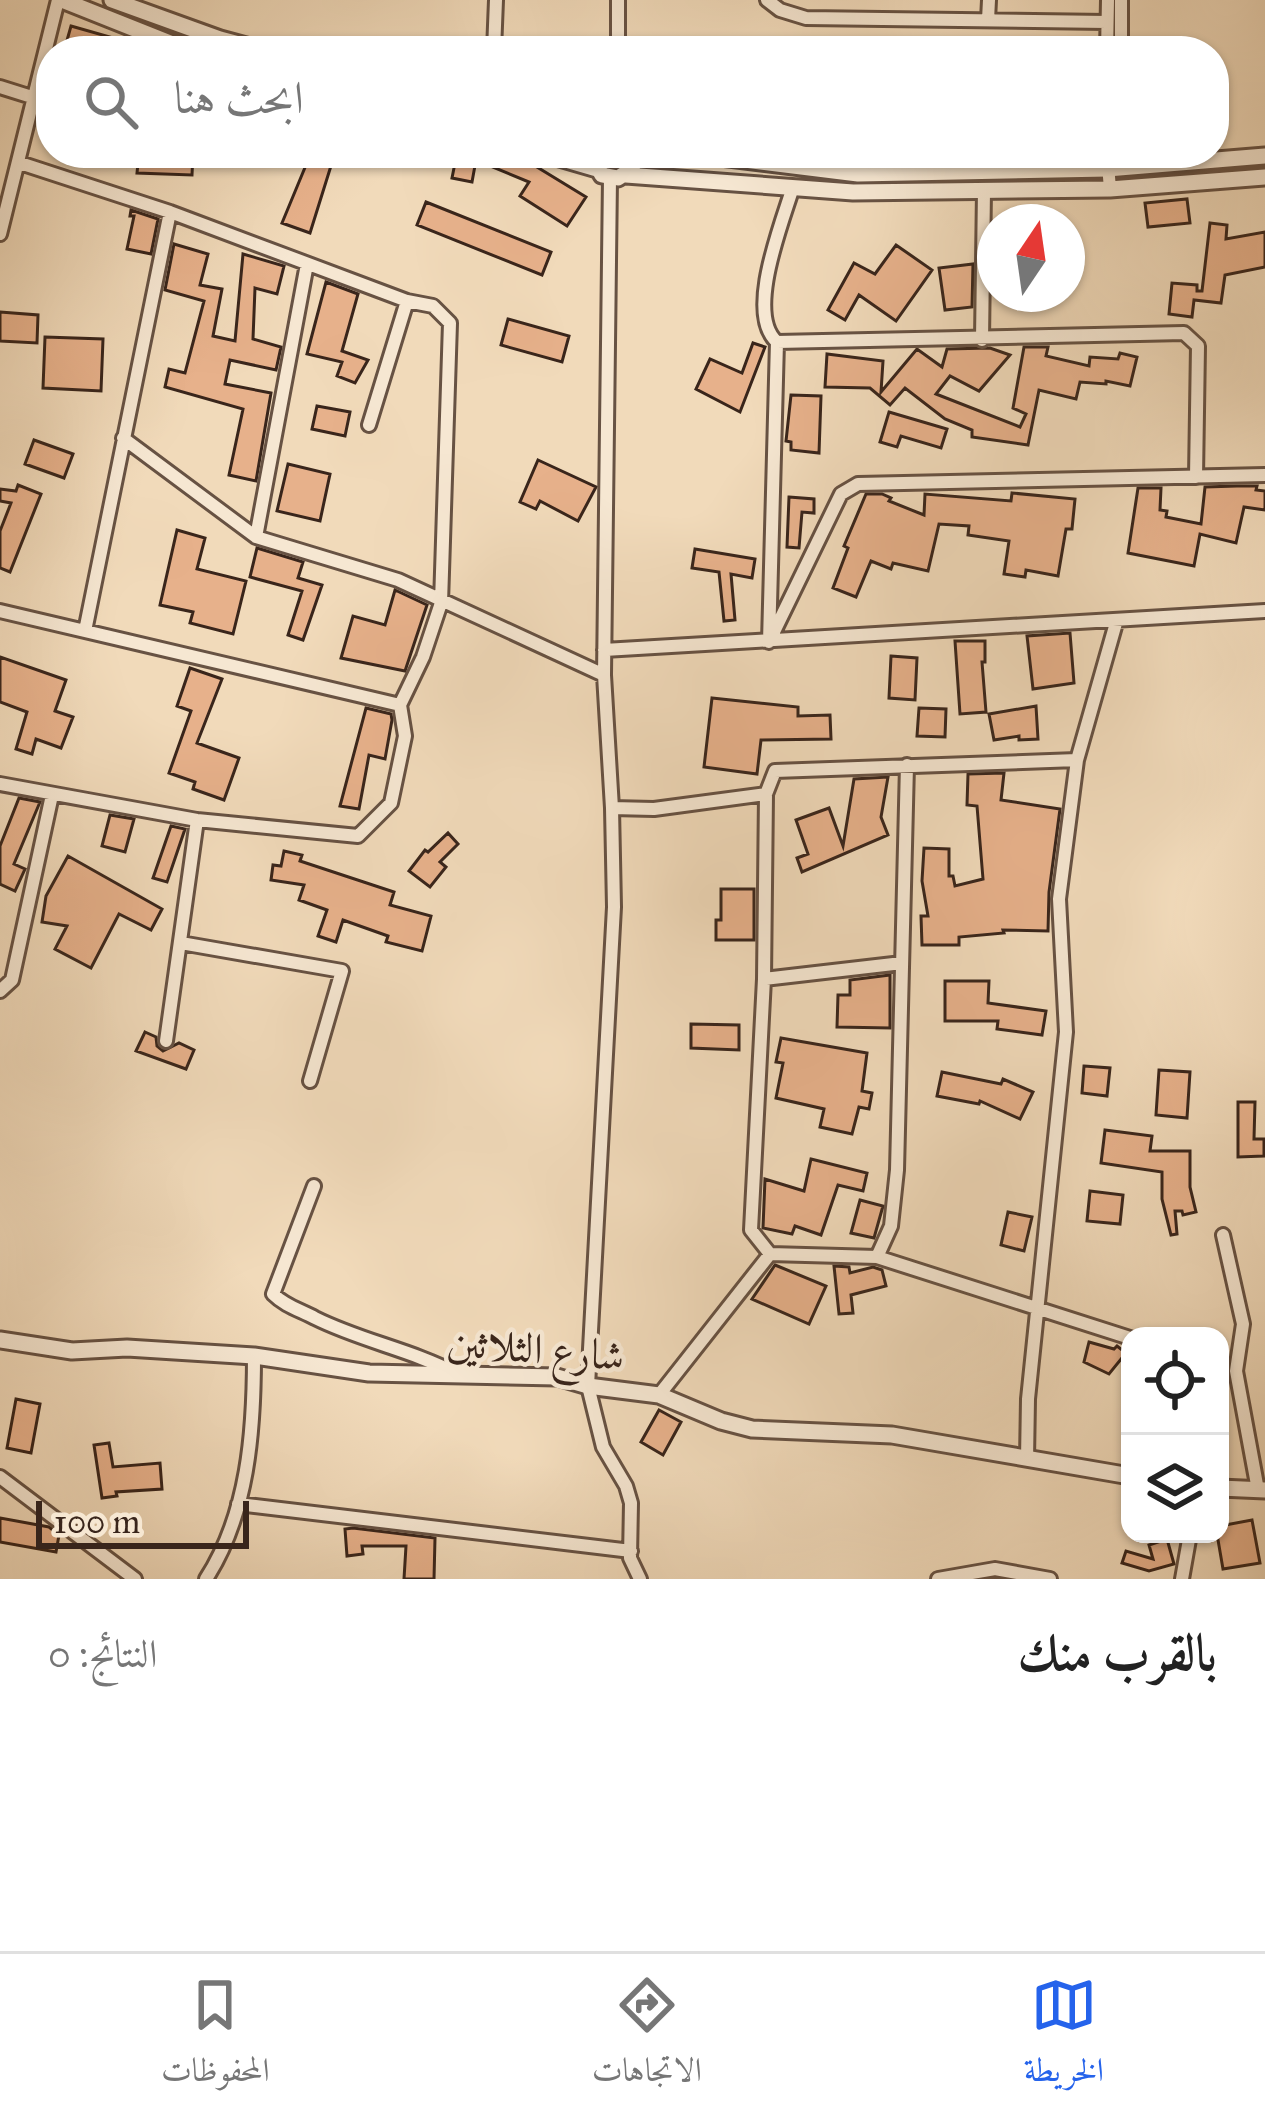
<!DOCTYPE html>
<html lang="ar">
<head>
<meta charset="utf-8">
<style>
  :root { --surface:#fff; --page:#f6f6f6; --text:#222; --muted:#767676; --line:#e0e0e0; --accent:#2563eb }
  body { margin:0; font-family:"IM FELL Great Primer",Amiri,serif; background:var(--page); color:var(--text); direction:rtl }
  .controls { position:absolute; right:36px; bottom:36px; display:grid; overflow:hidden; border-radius:24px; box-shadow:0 3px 9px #0004 }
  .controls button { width:108px; height:108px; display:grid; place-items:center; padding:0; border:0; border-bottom:3px solid var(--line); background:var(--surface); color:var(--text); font:60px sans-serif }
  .compass { position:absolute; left:977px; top:204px; width:108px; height:108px; border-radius:50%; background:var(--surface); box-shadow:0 3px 9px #0004; rotate:13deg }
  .scale { position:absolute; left:36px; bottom:30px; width:213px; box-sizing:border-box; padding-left:12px; border:6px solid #39251b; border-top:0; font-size:33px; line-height:42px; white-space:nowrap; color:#39251b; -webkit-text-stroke:9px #f6e7d2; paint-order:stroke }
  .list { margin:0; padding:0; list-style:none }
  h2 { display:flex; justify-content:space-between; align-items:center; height:156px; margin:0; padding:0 48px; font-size:51px }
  h2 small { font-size:39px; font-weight:400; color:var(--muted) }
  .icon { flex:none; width:66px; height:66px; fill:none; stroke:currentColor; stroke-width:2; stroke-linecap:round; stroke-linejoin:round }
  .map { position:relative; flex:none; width:1265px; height:1579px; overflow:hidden; direction:ltr }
  .search { position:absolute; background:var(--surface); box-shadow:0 3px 9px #0004; left:36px; right:36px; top:36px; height:132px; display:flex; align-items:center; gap:30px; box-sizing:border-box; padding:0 42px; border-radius:48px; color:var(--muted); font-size:45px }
  .sheet { height:372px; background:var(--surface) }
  nav { display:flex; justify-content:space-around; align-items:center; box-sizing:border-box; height:168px; border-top:3px solid var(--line); background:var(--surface); font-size:33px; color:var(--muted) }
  nav a { display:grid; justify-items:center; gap:6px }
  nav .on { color:var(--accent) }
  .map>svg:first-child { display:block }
</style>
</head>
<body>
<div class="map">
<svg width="1265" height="1579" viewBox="0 0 1265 1579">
  <rect width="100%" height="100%" fill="#f1daba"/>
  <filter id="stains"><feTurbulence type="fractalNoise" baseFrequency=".00167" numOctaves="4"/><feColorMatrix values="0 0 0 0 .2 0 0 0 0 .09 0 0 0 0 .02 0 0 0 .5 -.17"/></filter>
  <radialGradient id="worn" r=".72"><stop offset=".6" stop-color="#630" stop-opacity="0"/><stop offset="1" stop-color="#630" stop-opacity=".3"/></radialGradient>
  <!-- building -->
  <path fill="#e7b18b" stroke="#39251b" stroke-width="3" d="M 71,26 L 117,39 L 115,51 L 64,51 Z
    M 139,153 L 193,153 L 192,175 L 137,173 Z
    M 311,153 L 335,153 L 310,233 L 282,223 Z
    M 457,153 L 514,153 L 586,197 L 567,226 L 520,196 L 529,182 L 476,160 L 472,182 L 452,178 Z
    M 1187,199 L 1190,223 L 1148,227 L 1145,203 Z
    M 426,202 L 551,252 L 542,275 L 417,225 Z
    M 131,210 L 158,219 L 151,254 L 127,249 L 134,216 L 130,216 Z
    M 1210,223 L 1227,225 L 1226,239 L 1265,232 L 1265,267 L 1225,275 L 1221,303 L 1194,300 L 1192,317 L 1169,314 L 1172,283 L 1197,285 L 1197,291 L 1202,291 Z
    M 174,244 L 208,254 L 200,285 L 222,289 L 213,336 L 235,341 L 243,254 L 284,266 L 277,294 L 255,288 L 253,339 L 281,347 L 276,370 L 230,360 L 225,384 L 271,393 L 256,481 L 229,475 L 243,409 L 165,387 L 169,369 L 185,373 L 204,301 L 165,290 Z
    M 896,245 L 932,270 L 896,321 L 859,295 L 845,320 L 828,310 L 854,263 L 875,274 Z
    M 973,264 L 972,307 L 945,310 L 939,268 Z
    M 326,282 L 358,294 L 342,351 L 368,360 L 355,383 L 337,376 L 342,362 L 307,354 Z
    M 0,312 L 38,315 L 37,343 L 0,341 Z
    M 508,319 L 569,336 L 562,362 L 501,345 Z
    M 45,337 L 103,339 L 101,391 L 43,388 Z
    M 753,343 L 765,347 L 740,412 L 696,389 L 710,359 L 742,373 Z
    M 1024,347 L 1048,347 L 1046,356 L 1089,366 L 1090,357 L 1118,359 L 1120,353 L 1137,357 L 1130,386 L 1106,381 L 1106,384 L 1080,382 L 1076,399 L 1039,390 L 1028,445 L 972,437 L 972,430 L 945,419 L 905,388 L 890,405 L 870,388 L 825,387 L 827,354 L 883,361 L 881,392 L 917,349 L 942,367 L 947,349 L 990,348 L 1010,355 L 979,391 L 950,376 L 936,394 L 1020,427 L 1026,414 L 1013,408 Z
    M 791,395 L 821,396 L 819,453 L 791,450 L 791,442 L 786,441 Z
    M 317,406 L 350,412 L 345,436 L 312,429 Z
    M 889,412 L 947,429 L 941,448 L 901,436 L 897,447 L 880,442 Z
    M 34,440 L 73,454 L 64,478 L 25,464 Z
    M 538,460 L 596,487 L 578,521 L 540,501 L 536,509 L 520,502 Z
    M 288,464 L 330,474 L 320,521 L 277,511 Z
    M 18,485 L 41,494 L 10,572 L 0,568 L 0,531 L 11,503 L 0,501 L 0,489 L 16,491 Z
    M 1237,486 L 1257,486 L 1256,490 L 1265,491 L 1265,510 L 1244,507 L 1236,543 L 1200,534 L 1194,566 L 1128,553 L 1138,488 L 1161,488 L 1160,510 L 1167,511 L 1166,517 L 1201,524 L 1205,487 Z
    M 1012,493 L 1075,499 L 1072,529 L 1066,529 L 1058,576 L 1026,570 L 1025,577 L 1004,574 L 1009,541 L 968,535 L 969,526 L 939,524 L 928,571 L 893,563 L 891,569 L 871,561 L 856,597 L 833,588 L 848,548 L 844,546 L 866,494 L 882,494 L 891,498 L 889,501 L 924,515 L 925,494 L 1011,501 Z
    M 789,497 L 814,499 L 814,513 L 802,512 L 799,548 L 787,547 Z
    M 177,530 L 205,538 L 197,569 L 246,581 L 233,634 L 190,623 L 193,612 L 160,605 Z
    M 257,548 L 303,562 L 298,578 L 322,585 L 303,640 L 288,635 L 302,591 L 250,577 Z
    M 695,549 L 755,559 L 752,578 L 731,574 L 735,620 L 724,621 L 719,572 L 692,568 Z
    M 395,590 L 427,605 L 405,671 L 341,658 L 353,616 L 385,625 Z
    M 1070,633 L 1074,683 L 1033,689 L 1027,636 Z
    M 955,641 L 985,641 L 985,662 L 982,662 L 986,712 L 960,714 Z
    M 891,656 L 917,658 L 915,700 L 889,698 Z
    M 0,657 L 66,680 L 55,711 L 73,717 L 61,748 L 36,739 L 32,754 L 16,749 L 27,712 L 0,702 Z
    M 190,668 L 222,679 L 197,743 L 239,758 L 224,800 L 193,789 L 195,782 L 169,773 L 191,711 L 177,706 Z
    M 712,698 L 798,707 L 798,716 L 830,715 L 831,739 L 761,740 L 757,774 L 704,767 Z
    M 1036,706 L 1038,739 L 1019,740 L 1019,736 L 994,740 L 989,714 Z
    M 366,708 L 391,714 L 392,720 L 385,759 L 369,755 L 359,809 L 340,806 Z
    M 919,708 L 946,709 L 945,737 L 917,736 Z
    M 1004,773 L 1001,800 L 1060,809 L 1049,892 L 1048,931 L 1003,930 L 1004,933 L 959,937 L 959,945 L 922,945 L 921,916 L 928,916 L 922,881 L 924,848 L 949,849 L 949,876 L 953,876 L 955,886 L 983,879 L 977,806 L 967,805 L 968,774 Z
    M 888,777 L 881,817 L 888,835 L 802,872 L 797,858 L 808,854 L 796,820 L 829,808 L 843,846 L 854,779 Z
    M 19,798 L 40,802 L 14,864 L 25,869 L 15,891 L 0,884 L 0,846 Z
    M 110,815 L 134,819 L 125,852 L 102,846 Z
    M 171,826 L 185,829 L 167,882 L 153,878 Z
    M 448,833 L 458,844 L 440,862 L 446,867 L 430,887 L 409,871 L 425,850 L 428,852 Z
    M 284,851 L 302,855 L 300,861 L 394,892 L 390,905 L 431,916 L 422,951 L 386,942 L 388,936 L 343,920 L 336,942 L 318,936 L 327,910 L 299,900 L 304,885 L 271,880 L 273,865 L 281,866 Z
    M 68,856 L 162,909 L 151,930 L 119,914 L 91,968 L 55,949 L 67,926 L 42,922 L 46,896 Z
    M 721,889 L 754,889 L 754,940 L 716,940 L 716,920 L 721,920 Z
    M 890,975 L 890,1028 L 837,1027 L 838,995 L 850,995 L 850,980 Z
    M 945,981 L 989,981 L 988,1003 L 1046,1011 L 1042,1035 L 997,1029 L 998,1021 L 945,1021 Z
    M 691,1024 L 739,1025 L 739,1050 L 691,1048 Z
    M 145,1032 L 156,1037 L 157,1046 L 163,1051 L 179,1043 L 194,1050 L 186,1069 L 136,1051 Z
    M 781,1038 L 867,1053 L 862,1091 L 872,1093 L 869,1109 L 859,1107 L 852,1134 L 820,1127 L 824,1109 L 776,1098 L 783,1063 L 776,1062 Z
    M 1084,1066 L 1110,1068 L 1107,1096 L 1082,1093 Z
    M 1159,1070 L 1190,1072 L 1187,1118 L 1156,1115 Z
    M 942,1072 L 1001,1084 L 1003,1079 L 1033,1092 L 1020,1119 L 980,1101 L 979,1104 L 937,1096 Z
    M 1238,1102 L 1255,1102 L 1254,1139 L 1264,1139 L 1264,1156 L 1238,1157 Z
    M 1105,1130 L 1152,1136 L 1150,1151 L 1190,1151 L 1190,1187 L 1196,1212 L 1183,1215 L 1182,1211 L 1175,1211 L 1177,1234 L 1171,1235 L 1162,1199 L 1162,1172 L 1101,1163 Z
    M 811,1159 L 867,1173 L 863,1191 L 838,1185 L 821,1235 L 795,1226 L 792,1234 L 763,1228 L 765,1179 L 804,1191 Z
    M 1090,1191 L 1123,1195 L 1120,1224 L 1087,1221 Z
    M 860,1200 L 883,1206 L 874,1238 L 851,1233 Z
    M 1008,1212 L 1032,1217 L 1024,1251 L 1001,1245 Z
    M 775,1265 L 826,1286 L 809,1324 L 752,1299 Z
    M 834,1266 L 849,1267 L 850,1273 L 873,1267 L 882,1270 L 886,1286 L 851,1295 L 853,1313 L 839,1314 Z
    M 1089,1342 L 1114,1349 L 1117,1346 L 1126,1353 L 1109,1374 L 1084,1362 Z
    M 16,1399 L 40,1404 L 31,1453 L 7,1448 Z
    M 659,1410 L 681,1422 L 663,1455 L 641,1442 Z
    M 109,1443 L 113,1467 L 160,1463 L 162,1489 L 116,1492 L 117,1496 L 102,1498 L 94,1445 Z
    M 0,1518 L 49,1527 L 59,1535 L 56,1552 L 0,1542 Z
    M 1252,1520 L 1260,1563 L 1223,1569 L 1217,1534 L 1220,1534 L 1220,1526 Z
    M 353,1528 L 435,1538 L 434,1579 L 404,1579 L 406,1546 L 362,1546 L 363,1554 L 347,1556 L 345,1529 Z
    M 1167,1539 L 1174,1564 L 1149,1571 L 1122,1563 L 1126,1551 L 1153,1559 L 1149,1545 Z"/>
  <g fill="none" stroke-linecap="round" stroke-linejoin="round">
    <!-- minor casing -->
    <g stroke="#675243" stroke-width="18">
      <path id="minor" d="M 618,0 L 618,51
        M 767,0 L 780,10 L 806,18 L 1107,22
        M 988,20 L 989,0
        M 494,51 L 496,0
        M 1107,51 L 1108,0
        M 1121,51 L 1121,0
        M 0,87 L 35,98
        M 1107,153 L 1110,189
        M 20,163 L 170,212 L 407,301 L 369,425
        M 610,178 L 604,675 L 612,808 L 654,809 L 766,794 L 775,771 L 1077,760
        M 0,234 L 58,0
        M 982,340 L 984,190
        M 777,342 C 745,314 782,223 793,187
        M 123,438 L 256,537 L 398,580 L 604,675
        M 256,537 L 307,264
        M 0,611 L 400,705
        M 85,631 L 170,212
        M 771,638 L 841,494 L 858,484 L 1265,475
        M 769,642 L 777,342 L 1184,333 L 1198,346 L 1196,477
        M 604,650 L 1265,611
        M 0,784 L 197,820 L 358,836 L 391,803 L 405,736 L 400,705 L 423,657 L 441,603 L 450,323 L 433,306 L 407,301
        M 766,794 L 764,979 L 751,1230 L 770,1254
        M 612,808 L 614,907 L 588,1386 L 603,1447 L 626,1486 L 631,1503 L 630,1558 L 640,1579
        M 181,943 L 342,971 L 310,1081
        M 764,979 L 902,963
        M 0,991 L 12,980 L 52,795
        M 166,1041 L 197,820
        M 314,1186 L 273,1294 C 285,1306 300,1310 315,1318 C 361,1341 412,1350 457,1374
        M 1223,1235 L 1243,1324 L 1236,1371 L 1258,1490
        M 877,1257 L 891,1226 L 897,1170 L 907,765
        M 659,1395 L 770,1254 L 877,1257 L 1130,1338
        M 1027,1459 L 1028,1399 L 1066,1032 L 1059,899 L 1077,760 L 1116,623
        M 0,1477 L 135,1579
        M 238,1504 L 631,1551
        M 206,1579 C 248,1514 254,1432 254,1356
        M 938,1579 L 995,1569 L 1050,1579
        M 1182,1579 L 1190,1534"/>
    </g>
    <!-- tertiary casing -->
    <g stroke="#675243" stroke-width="21">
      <path id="tertiary" d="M 62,0 L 190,51
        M 112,0 L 220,39 L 265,51
        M 542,153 L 597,169
        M 594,153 L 594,161 L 602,175 L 618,178 L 632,169 L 635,153
        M 688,153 L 858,174 L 1107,169 L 1265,156
        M 626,175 L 853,192 L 1110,189 L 1265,177
        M 0,1340 L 72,1351 L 127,1348 L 254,1356 L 369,1373 L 557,1377 L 588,1386 L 659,1395 L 721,1421 L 752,1429 L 892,1435 L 1130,1476
        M 1220,1488 L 1265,1490"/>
    </g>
    <!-- minor -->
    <use href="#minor" stroke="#f6e7d2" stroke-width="12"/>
    <!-- tertiary -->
    <use href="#tertiary" stroke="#f6e7d2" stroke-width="15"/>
  </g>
  <g text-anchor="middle" stroke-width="9" stroke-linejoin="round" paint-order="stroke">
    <!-- street labels -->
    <g font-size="42" fill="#39251b" stroke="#f6e7d2">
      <text transform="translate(536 1348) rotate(5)" y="15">شارع الثلاثين</text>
    </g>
  </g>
  <rect width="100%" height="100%" filter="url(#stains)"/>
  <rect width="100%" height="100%" fill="url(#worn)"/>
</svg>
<div class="controls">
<button><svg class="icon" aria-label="locate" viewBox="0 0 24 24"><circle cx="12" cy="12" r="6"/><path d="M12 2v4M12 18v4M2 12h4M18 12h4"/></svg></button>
<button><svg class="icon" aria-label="layers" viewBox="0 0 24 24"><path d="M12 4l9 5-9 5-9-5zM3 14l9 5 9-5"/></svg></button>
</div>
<svg class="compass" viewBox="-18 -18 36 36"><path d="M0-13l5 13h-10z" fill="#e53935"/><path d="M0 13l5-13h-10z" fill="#767676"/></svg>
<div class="scale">100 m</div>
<div class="search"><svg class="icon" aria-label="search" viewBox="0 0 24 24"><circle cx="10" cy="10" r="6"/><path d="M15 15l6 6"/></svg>ابحث هنا</div>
</div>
<section class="sheet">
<h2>بالقرب منك<small>النتائج: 0</small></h2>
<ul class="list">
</ul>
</section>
<nav>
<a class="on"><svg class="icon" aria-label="map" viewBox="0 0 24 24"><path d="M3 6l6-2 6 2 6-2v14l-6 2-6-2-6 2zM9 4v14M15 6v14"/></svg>الخريطة</a>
<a><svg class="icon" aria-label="directions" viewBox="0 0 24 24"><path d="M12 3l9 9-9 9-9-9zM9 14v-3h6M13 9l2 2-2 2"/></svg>الاتجاهات</a>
<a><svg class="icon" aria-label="saved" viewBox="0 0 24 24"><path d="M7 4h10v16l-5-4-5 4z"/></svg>المحفوظات</a>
</nav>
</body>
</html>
